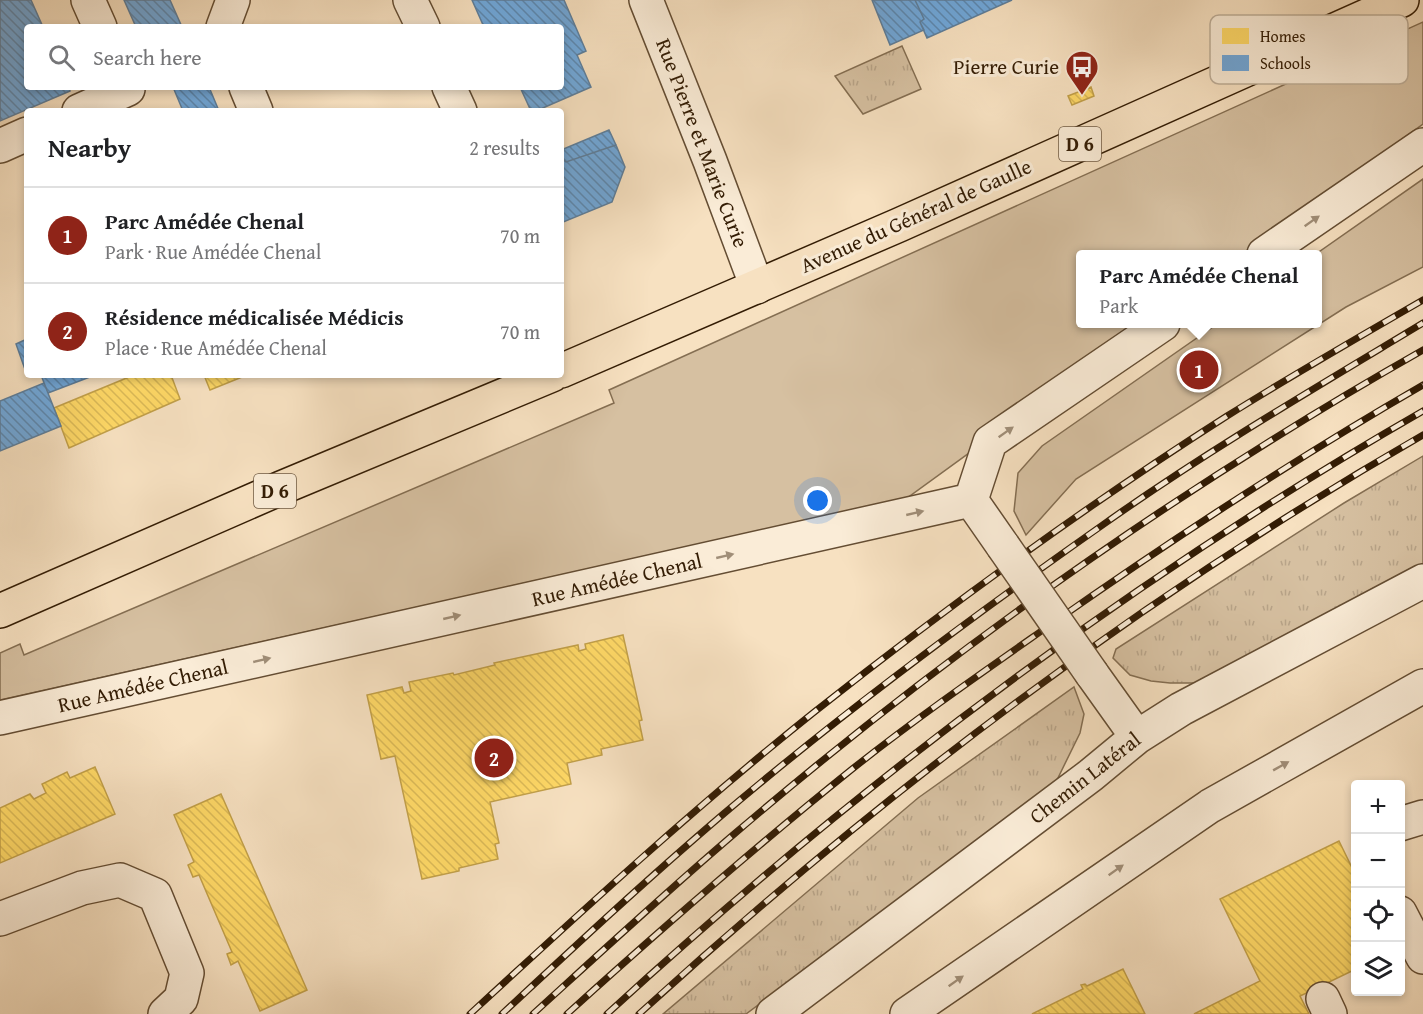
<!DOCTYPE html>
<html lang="en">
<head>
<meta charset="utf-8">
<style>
  :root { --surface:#fff; --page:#f2f2f2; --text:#202124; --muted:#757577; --line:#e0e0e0; --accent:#8f2418 }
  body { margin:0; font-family:"Gentium Book Plus",serif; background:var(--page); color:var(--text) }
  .controls { position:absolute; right:18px; bottom:18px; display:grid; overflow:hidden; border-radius:6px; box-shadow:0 3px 9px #0003 }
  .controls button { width:54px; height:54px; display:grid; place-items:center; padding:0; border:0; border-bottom:2px solid var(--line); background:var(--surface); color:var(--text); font:30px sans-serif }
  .you { position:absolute; left:818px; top:501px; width:21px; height:21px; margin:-15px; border:4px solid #fff; border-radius:50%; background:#1a73e8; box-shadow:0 0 0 9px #1a73e833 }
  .badge { display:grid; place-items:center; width:39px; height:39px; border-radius:50%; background:var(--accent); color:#fff; font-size:20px; font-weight:700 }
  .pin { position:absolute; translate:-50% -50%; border:3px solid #fff; box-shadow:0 2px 6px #0006 }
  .popup { position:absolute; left:1076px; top:250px; width:246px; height:78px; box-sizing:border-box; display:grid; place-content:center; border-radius:6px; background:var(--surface); filter:drop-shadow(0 2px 4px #0005); font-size:20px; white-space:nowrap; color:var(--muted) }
  .popup b { font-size:22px; color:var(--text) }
  .popup::after { content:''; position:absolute; left:50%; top:100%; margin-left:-12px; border:12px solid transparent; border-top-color:var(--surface) }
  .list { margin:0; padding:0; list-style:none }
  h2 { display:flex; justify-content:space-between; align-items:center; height:78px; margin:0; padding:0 24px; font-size:26px }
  h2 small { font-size:20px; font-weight:400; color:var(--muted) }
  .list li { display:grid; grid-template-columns:39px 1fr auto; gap:18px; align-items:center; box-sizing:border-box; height:96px; padding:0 24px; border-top:2px solid var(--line) }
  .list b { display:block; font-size:22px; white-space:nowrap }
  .list p { margin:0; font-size:20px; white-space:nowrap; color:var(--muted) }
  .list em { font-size:20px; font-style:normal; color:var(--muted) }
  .icon { flex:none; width:33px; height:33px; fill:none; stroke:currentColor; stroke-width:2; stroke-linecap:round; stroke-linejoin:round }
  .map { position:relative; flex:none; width:1423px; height:1014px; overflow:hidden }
  .search { position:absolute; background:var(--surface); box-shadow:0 3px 9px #0003; left:24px; top:24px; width:540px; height:66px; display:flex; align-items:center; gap:15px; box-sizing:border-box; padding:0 21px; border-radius:6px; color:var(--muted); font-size:22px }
  .panel { position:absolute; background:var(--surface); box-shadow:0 3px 9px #0003; left:24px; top:108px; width:540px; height:270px; border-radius:6px }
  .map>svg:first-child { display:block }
</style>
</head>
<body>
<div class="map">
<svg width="1423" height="1014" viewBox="0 0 1423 1014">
  <defs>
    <pattern id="grass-tufts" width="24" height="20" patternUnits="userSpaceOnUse" patternTransform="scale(1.5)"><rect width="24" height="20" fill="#d6c0a1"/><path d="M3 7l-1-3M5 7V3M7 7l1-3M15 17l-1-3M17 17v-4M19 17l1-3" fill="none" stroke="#b8a489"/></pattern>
    <pattern id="homes-back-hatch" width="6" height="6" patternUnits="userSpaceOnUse" patternTransform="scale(1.5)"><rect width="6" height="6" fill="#ffd966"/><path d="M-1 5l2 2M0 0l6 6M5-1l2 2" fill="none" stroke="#dbba57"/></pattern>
    <pattern id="schools-back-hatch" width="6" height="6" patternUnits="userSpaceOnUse" patternTransform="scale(1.5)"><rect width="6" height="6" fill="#6fa8dc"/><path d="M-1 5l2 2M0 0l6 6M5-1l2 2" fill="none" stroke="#5c88b0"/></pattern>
  </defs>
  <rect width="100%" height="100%" fill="#f7e1c1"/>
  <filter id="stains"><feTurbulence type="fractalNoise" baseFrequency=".00333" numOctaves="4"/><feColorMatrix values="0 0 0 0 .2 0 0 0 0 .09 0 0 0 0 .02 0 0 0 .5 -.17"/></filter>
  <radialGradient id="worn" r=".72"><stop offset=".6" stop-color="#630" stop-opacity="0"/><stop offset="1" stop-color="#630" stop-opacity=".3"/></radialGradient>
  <!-- grass -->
  <path fill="url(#grass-tufts)" stroke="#846e52" stroke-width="1.5" d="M 902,46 L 921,89 L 863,114 L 835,76 Z
    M 1423,456 L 1423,564 L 1211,683 L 1170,683 L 1151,681 L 1130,675 L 1113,658 L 1116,649 L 1344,503 Z
    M 1074,687 L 1084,714 L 1080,733 L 1054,786 L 746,1014 L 663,1014 L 918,798 Z"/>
  <!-- park -->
  <path fill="#d6c0a1" stroke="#846e52" stroke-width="1.5" d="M 1423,22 L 1423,124 L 1242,254 L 1080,254 L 1080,324 L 1147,324 L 907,498 L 0,700 L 0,653 L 20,644 L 24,655 L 614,403 L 609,390 Z
    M 1423,179 L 1423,267 L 1346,307 L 1076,479 L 1026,535 L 1014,511 L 1018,473 L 1042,446 L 1217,324 L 1318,324 L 1318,254 L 1316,254 Z"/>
  <!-- homes -->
  <path fill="url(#homes-back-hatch)" stroke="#c2a049" stroke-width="1.5" d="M 1091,87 L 1094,96 L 1072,105 L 1068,96 Z
    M 134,375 L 136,377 L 140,375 L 171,375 L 180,399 L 69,448 L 54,408 Z
    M 204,375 L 247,375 L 210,390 Z
    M 623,635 L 642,720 L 639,721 L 643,740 L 601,749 L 602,755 L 567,763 L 571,784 L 490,802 L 499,843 L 495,844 L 498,859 L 459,868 L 459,871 L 422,879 L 395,756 L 381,759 L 367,695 L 402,687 L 404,693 L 411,691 L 409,682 L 453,673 L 454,675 L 495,665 L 494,663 L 578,645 L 579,651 L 586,649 L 585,644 Z
    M 95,767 L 115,814 L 0,863 L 0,808 L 30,794 L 34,799 L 46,793 L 42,784 L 67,772 L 70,778 Z
    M 221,794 L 307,990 L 260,1011 L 238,961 L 231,965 L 227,954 L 232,952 L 199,875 L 193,877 L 188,865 L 194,862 L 174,815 Z
    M 1339,841 L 1356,876 L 1356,969 L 1300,996 L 1309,1014 L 1194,1014 L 1260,981 L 1220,899 Z
    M 1123,969 L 1145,1014 L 1032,1014 L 1083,989 L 1081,985 L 1085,984 L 1087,986 Z"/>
  <!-- schools -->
  <path fill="url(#schools-back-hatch)" stroke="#5d7e9b" stroke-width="1.5" d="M 0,0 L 31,0 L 43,27 L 27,27 L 27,87 L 69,87 L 70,91 L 0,121 Z
    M 124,0 L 170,0 L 182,27 L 136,27 Z
    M 472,0 L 564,0 L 586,51 L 577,55 L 591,87 L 536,111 L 531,111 L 520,87 L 561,87 L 561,27 L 484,27 Z
    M 872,0 L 915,0 L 924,19 L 920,22 L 924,30 L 890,45 Z
    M 915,0 L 1012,0 L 927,38 L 920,22 L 924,19 Z
    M 173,87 L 209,87 L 219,111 L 183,111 Z
    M 609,130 L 616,145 L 566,162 L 561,158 L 561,150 Z
    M 616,145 L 625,167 L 612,202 L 561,223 L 561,158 L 566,162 Z
    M 27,339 L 27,375 L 16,344 Z
    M 41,375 L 95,375 L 48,393 Z
    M 44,383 L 61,426 L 0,451 L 0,401 Z"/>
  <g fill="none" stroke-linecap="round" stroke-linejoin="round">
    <!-- minor casing -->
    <g stroke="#644d33" stroke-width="36">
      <path id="minor" d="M 88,0 L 100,27
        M 410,0 L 423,27
        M 646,0 L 710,161 L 757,287
        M 223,27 L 233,0
        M 246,87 L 256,111
        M 449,87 L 460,111
        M 79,111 L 128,89 L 127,87
        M 0,146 L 27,134
        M 1264,254 L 1423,145
        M 971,500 L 990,442 L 1163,324
        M 971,500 L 1003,546
        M 1092,674 L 1137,737
        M 0,718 L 971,500
        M 1400,824 L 1423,817
        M 1400,913 L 1423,957
        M 0,919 L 82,888 L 120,880 L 155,895 L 187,973 L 181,999 L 165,1014
        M 1323,999 L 1330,1014
        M 773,1014 L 1091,775 L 1137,737 L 1181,709 L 1423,581
        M 907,1014 L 1210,806 L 1423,686"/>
    </g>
    <!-- major casing -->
    <g stroke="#331c04" stroke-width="36">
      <path id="major" d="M 561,371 L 899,225 L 1402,0
        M 0,611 L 281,488 L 552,375"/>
    </g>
    <!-- minor -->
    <use href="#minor" stroke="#faecd7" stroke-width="33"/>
    <!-- major -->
    <use href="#major" stroke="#f7e1c1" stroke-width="33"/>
    <!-- rail casing -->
    <g stroke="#331c04" stroke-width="7">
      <path id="rail" d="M 470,1014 C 582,911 694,808 813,713 C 946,608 1084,507 1227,416 C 1291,376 1357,338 1423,300
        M 502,1014 C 574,947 646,880 721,816 C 843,712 973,616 1104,524 C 1207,451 1315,388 1423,323
        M 533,1014 C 599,954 665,893 733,835 C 947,652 1178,489 1423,350
        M 567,1014 C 660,930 754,848 851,770 C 915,719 983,672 1050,625 C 1171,540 1295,459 1423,385
        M 607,1014 C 857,785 1129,580 1423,411
        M 639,1014 C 879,795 1141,597 1423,435"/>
    </g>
    <!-- rail -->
    <use href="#rail" stroke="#faecd7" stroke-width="4.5" stroke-dasharray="14" stroke-linecap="butt"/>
    <!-- minor-bridge casing -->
    <g stroke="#644d33" stroke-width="36" stroke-linecap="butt">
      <path id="minor-bridge" d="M 1003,546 L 1092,674"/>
    </g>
    <!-- minor-bridge -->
    <use href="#minor-bridge" stroke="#faecd7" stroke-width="33"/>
  </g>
  <!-- one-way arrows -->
  <defs><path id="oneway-solid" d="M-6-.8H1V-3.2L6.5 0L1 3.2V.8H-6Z" transform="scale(1.5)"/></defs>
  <g fill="#a08e78">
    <use href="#oneway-solid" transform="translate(1312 221) rotate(-35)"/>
    <use href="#oneway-solid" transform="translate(1006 432) rotate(-35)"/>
    <use href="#oneway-solid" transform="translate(915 513) rotate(-13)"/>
    <use href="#oneway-solid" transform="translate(725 556) rotate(-13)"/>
    <use href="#oneway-solid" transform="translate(452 617) rotate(-13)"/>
    <use href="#oneway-solid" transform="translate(262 660) rotate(-13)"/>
    <use href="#oneway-solid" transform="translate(1281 766) rotate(-29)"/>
    <use href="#oneway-solid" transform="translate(1116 870) rotate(-35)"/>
    <use href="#oneway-solid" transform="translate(956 981) rotate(-35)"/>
  </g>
  <!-- icons -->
  <defs>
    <g id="bus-pin" transform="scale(1.725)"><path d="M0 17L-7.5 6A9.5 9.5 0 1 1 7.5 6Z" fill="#8f2418" stroke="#faecd7"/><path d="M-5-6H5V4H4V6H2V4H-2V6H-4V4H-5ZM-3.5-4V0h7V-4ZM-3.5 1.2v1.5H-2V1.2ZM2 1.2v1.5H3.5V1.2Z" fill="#fff"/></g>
  </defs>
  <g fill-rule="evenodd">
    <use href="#bus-pin" x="1082" y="67"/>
  </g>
  <g text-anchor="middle" stroke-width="6" stroke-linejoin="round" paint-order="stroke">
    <!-- shield labels -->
    <g fill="#faecd7" stroke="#6f5a43" stroke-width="1.5">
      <rect x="1059" y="127" width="42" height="34" rx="4.5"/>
      <rect x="254" y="474" width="42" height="34" rx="4.5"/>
    </g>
    <g font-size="20" font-weight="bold" fill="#331c04">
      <text x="1080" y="151">D 6</text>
      <text x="275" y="498">D 6</text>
    </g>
    <!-- poi labels -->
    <g font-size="21" fill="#331c04" stroke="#faecd7" text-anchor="end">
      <text x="1059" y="74">Pierre Curie</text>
    </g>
    <!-- street labels -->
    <g font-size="21" fill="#331c04" stroke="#faecd7">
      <text transform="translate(702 143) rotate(69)" y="7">Rue Pierre et Marie Curie</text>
      <text transform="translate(916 216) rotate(-24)" y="7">Avenue du Général de Gaulle</text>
      <text transform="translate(617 580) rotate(-13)" y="7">Rue Amédée Chenal</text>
      <text transform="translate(143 686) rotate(-13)" y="7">Rue Amédée Chenal</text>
      <text transform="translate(1085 778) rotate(-38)" y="7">Chemin Latéral</text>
    </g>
  </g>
  <!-- legend -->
  <rect x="1210" y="15" width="198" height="69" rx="9" fill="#faecd7" stroke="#beae98" stroke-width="1.5"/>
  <rect x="1222" y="28" width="27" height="16" fill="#ffd966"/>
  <rect x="1222" y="55" width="27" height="16" fill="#6fa8dc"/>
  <g font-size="16" fill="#331c04">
    <text x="1260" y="42">Homes</text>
    <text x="1260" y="69">Schools</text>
  </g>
  <rect width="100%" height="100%" filter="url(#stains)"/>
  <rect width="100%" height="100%" fill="url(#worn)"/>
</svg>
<div class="controls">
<button>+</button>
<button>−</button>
<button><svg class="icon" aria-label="locate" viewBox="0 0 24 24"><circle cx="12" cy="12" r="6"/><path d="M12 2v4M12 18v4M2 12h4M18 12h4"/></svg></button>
<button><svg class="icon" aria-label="layers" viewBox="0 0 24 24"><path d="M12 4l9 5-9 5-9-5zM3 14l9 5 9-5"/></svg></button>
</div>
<div class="you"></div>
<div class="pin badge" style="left:1199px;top:370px">1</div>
<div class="popup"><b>Parc Amédée Chenal</b>Park</div>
<div class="pin badge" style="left:494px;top:758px">2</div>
<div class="search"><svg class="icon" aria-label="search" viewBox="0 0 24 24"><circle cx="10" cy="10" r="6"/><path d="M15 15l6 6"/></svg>Search here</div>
<section class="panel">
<h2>Nearby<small>2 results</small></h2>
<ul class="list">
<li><span class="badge">1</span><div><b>Parc Amédée Chenal</b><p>Park · Rue Amédée Chenal</p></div><em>70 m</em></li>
<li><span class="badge">2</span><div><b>Résidence médicalisée Médicis</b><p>Place · Rue Amédée Chenal</p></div><em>70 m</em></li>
</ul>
</section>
</div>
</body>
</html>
